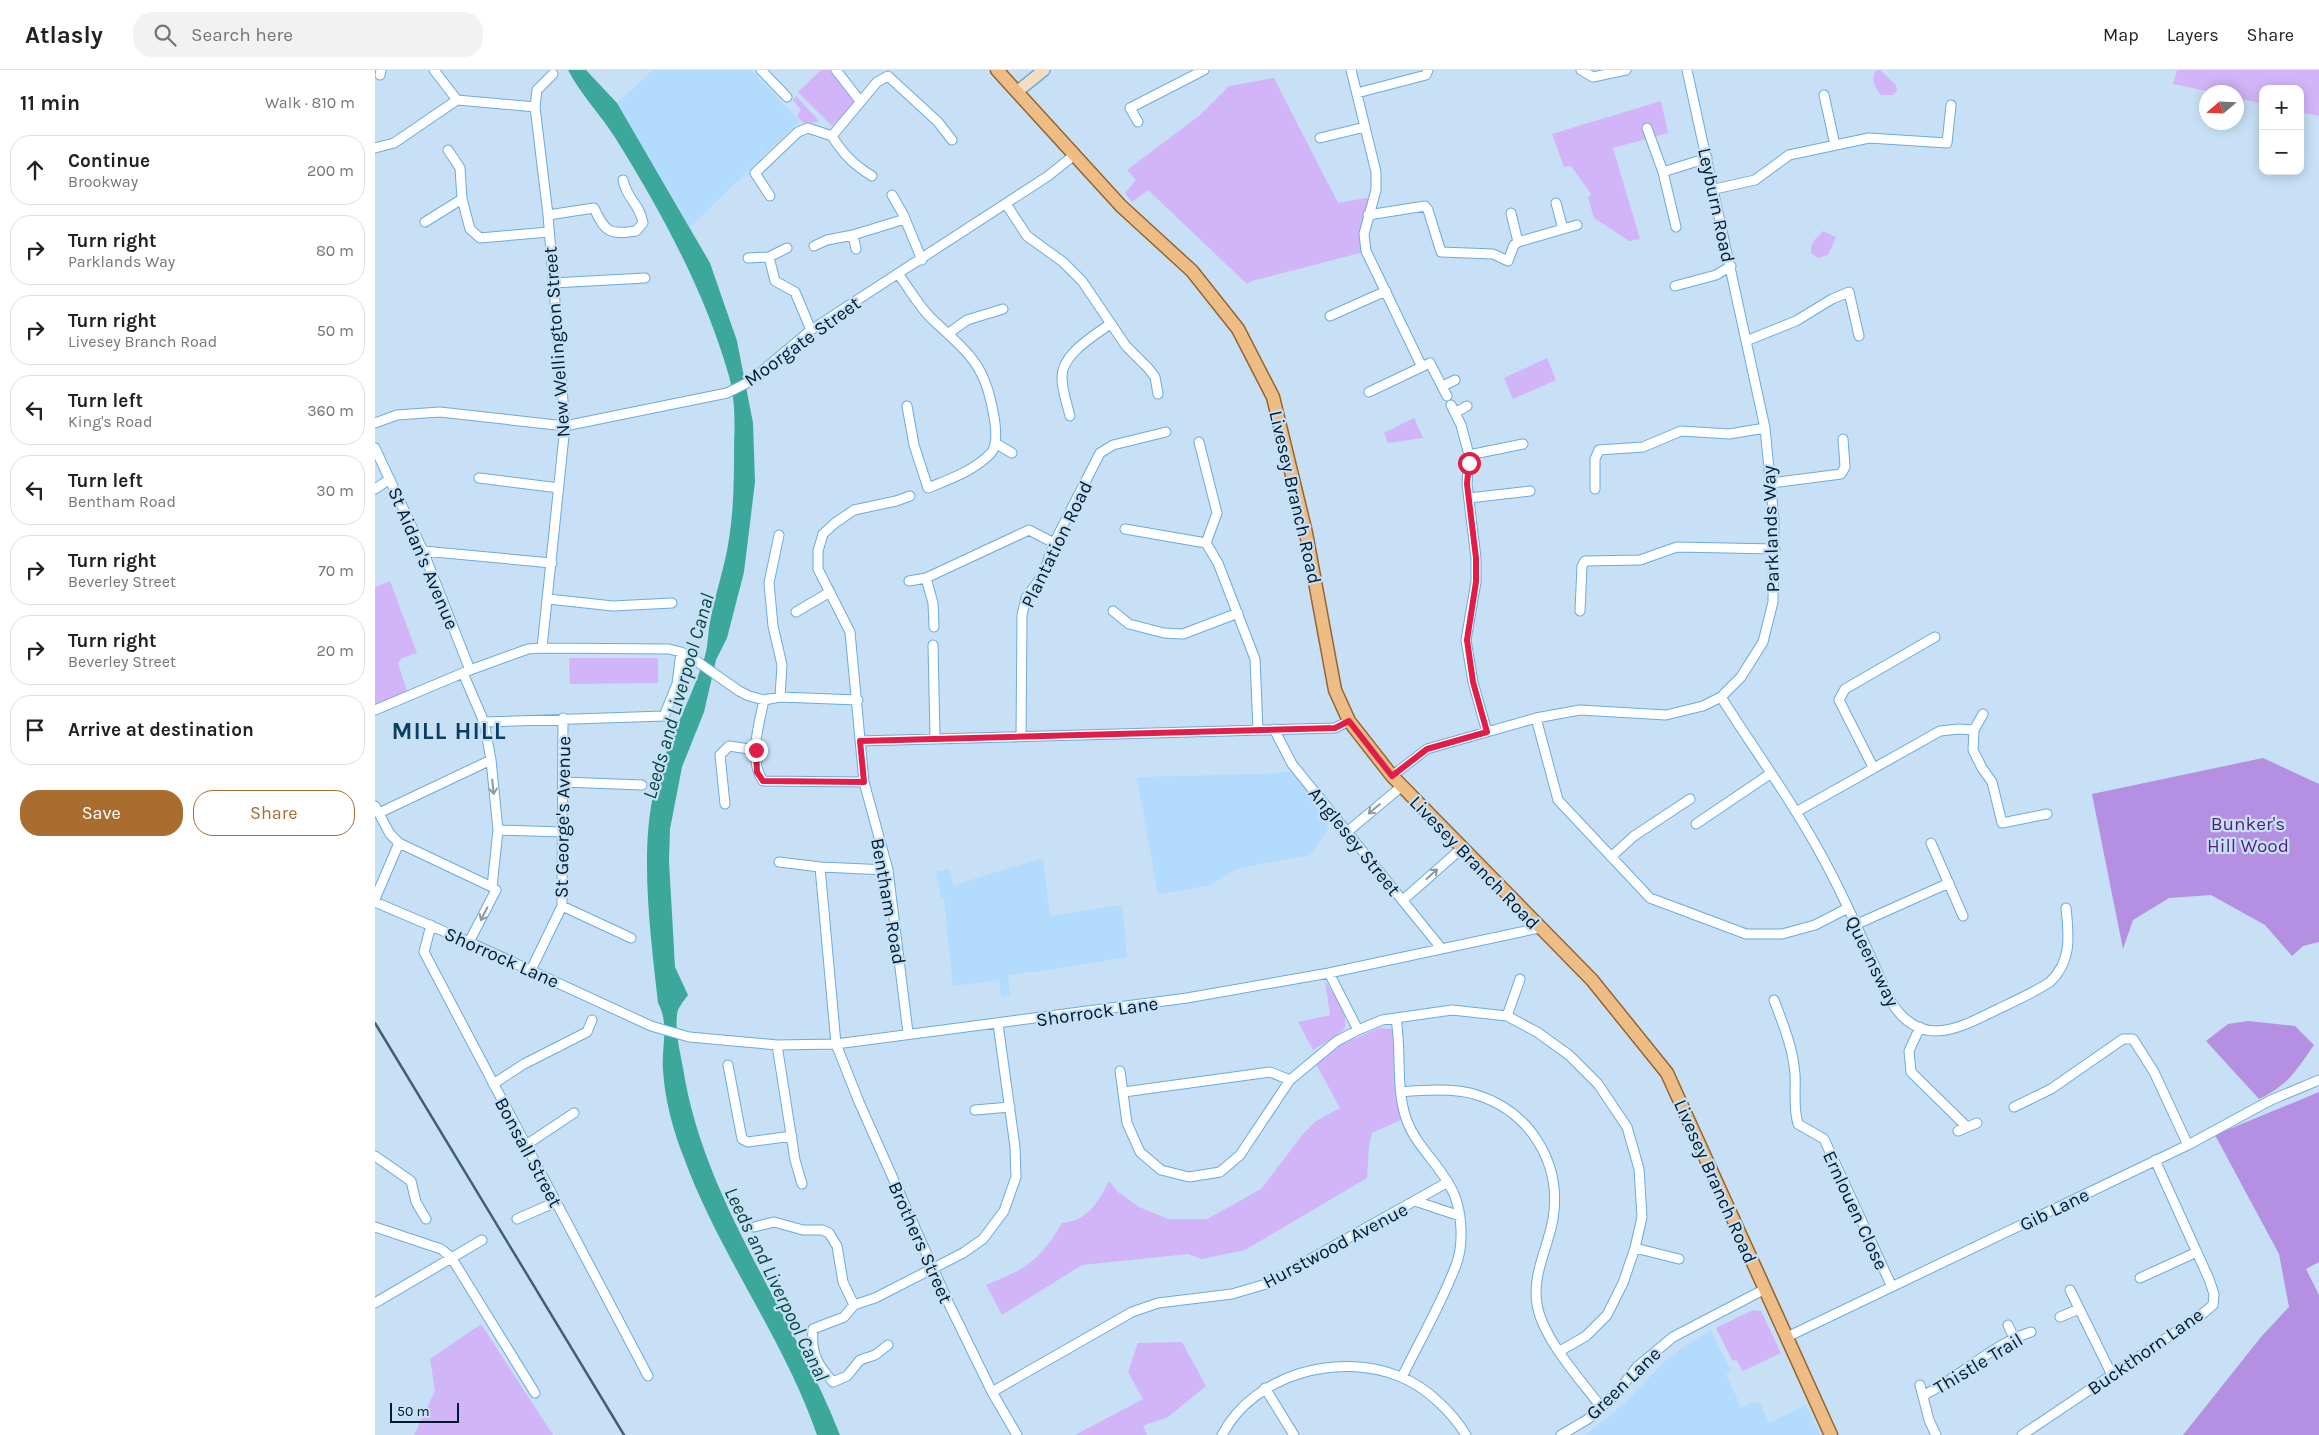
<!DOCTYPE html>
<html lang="en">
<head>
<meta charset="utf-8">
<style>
  :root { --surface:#fff; --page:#f2f2f2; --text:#222; --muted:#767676; --line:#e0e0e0; --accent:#a96d2f }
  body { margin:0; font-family:Karla,sans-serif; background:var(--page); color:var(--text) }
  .controls { position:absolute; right:15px; top:15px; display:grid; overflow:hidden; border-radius:10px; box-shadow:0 2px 12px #0003 }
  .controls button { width:45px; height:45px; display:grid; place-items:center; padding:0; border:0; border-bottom:1px solid var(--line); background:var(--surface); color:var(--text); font:25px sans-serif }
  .compass { position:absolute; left:1824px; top:15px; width:45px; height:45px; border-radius:50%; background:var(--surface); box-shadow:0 2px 12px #0003; rotate:251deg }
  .scale { position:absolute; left:15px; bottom:12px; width:69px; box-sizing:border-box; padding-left:5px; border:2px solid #011b2e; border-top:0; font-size:14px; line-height:18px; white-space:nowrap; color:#011b2e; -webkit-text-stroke:4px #c7e0f5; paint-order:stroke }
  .stop { position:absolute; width:15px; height:15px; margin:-11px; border:4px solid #e11d48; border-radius:50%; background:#fff }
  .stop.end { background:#e11d48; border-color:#fff; box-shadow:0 1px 5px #0008 }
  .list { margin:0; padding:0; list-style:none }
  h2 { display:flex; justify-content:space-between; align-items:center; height:65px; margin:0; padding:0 20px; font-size:21px }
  h2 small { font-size:16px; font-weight:400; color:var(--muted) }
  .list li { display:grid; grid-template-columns:32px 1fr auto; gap:15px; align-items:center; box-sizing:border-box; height:70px; margin:0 10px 10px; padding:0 10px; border:1px solid var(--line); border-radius:20px }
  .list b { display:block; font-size:19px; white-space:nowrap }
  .list p { margin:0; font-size:16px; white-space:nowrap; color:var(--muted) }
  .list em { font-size:16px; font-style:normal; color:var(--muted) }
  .actions { display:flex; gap:10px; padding:15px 20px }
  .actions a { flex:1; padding:11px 0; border:1px solid var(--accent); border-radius:20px; text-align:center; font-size:18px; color:var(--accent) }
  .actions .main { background:var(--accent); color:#fff }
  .icon { flex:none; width:28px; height:28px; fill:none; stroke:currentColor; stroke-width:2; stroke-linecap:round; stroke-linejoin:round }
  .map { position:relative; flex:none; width:1944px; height:1365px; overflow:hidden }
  header { display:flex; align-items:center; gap:30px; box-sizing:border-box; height:70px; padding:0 25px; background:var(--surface); border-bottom:1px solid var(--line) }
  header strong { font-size:24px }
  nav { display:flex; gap:28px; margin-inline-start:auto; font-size:18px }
  .search { width:350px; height:45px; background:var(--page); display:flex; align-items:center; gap:12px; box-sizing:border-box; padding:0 18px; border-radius:20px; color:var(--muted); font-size:19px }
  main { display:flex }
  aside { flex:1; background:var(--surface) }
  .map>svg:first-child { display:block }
</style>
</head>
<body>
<header>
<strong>Atlasly</strong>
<div class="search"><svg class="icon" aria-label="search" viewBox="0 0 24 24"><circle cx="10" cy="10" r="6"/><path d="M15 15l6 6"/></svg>Search here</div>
<nav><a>Map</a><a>Layers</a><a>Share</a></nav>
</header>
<main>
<aside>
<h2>11 min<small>Walk · 810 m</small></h2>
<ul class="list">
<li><svg class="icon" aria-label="ahead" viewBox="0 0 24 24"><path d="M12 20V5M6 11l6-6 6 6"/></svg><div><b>Continue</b><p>Brookway</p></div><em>200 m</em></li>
<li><svg class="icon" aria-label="right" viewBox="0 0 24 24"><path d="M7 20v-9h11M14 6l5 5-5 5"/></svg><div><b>Turn right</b><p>Parklands Way</p></div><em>80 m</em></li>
<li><svg class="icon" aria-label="right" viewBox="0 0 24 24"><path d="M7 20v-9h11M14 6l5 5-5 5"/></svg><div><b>Turn right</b><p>Livesey Branch Road</p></div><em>50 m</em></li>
<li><svg class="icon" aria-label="left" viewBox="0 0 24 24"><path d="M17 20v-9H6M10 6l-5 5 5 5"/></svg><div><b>Turn left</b><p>King's Road</p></div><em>360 m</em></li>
<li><svg class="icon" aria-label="left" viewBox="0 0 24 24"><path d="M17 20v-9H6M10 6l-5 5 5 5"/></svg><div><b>Turn left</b><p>Bentham Road</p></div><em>30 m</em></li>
<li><svg class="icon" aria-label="right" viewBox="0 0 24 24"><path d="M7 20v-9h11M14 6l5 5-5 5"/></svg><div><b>Turn right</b><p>Beverley Street</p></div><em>70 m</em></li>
<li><svg class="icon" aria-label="right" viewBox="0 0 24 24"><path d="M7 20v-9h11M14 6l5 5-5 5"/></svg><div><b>Turn right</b><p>Beverley Street</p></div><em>20 m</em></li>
<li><svg class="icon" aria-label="arrive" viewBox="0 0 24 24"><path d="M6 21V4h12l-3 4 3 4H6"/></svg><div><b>Arrive at destination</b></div></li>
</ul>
<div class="actions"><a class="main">Save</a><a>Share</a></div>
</aside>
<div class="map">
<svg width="1944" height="1365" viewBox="0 0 1944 1365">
  <rect width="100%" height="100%" fill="#c7e0f5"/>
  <!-- built -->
  <path fill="#b2dbfe" d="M 278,0 L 376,0 L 425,51 L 315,157 L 242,33 Z
    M 917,701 L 954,748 L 952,761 L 935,785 L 864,798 L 836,815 L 783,825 L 762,707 L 886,704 Z
    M 668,788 L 675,846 L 747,835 L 752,887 L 681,899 L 633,905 L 635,926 L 626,927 L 624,910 L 578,916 L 569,828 L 566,828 L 561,802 L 574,799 L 579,815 Z
    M 1336,1260 L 1356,1302 L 1351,1304 L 1366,1337 L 1384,1331 L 1394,1353 L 1431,1335 L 1445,1365 L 1210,1365 L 1249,1334 L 1290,1291 L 1311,1275 Z"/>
  <!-- green -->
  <path fill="#d2b5f8" d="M 446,0 L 454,0 L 478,30 L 478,35 L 457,56 L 423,22 Z
    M 1505,0 L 1521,15 L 1522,20 L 1518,25 L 1506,25 C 1499,17 1497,11 1500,1 Z
    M 1802,0 L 1944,0 L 1944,46 L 1925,42 L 1925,19 L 1888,19 L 1888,34 L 1862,28 L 1862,22 L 1837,22 L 1798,14 Z
    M 899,8 L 963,133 L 997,127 L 989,182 L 877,211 L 872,214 L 773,120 L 757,132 L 750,123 L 761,110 L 752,100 L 824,46 L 854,16 Z
    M 421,26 L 444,51 L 443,52 L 429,53 L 422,46 L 426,40 L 418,30 Z
    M 1286,31 L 1293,63 L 1238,78 L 1265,169 L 1254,171 L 1219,148 L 1213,127 L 1216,124 L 1196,96 L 1189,97 L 1177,64 Z
    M 1448,161 L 1461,167 L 1453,185 L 1443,188 L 1436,183 C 1436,169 1441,170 1448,161 Z
    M 1172,288 L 1181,310 L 1138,329 L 1129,308 Z
    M 1039,348 L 1048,368 L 1013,373 L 1009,363 Z
    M 15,511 L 42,583 L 27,588 L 23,593 L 33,624 L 0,638 L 0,517 Z
    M 194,588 L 283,588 L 283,613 L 195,614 Z
    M 950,911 C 956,921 978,950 968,960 C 960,968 947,974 938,980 L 923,952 L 955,945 Z
    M 1004,958 L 1019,959 L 1028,1049 L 997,1063 L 994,1076 L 992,1108 L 870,1180 L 827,1189 L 813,1184 L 707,1195 L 627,1245 L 611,1215 C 652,1198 664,1192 687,1153 C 713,1151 723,1132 734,1111 L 743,1122 L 764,1137 L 793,1149 L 832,1149 L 886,1119 L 928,1064 L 941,1051 L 965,1038 L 941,994 L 967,974 Z
    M 1378,1240 L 1386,1241 L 1406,1283 L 1368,1301 L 1362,1291 L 1357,1290 L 1341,1258 Z
    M 106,1254 L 178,1365 L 39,1365 L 60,1321 L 55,1289 Z
    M 807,1272 L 831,1316 L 793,1347 L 768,1356 L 772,1365 L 700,1365 L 768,1329 L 753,1302 L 763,1273 Z"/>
  <!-- forest -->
  <path fill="#b48fe2" d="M 1888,688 L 1944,714 L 1944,872 L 1928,876 L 1917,886 L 1890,855 L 1836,825 L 1794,828 L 1758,850 L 1748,879 L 1717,724 Z
    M 1873,951 L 1920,956 L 1939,975 C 1921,1001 1913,1015 1884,1029 L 1831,971 L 1853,954 Z
    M 1944,1022 L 1944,1192 L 1931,1199 L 1944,1225 L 1944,1365 L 1808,1365 L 1886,1267 L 1914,1237 L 1904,1184 L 1840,1065 Z"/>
  <!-- water -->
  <path fill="#3ca89b" d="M 193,0 L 211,0 L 242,33 L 335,193 L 362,271 L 378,353 L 380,412 L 369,502 L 352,568 L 341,590 L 329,642 L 307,697 L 295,759 L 294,791 L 300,897 L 313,925 C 309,931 302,938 302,945 C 300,961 305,982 308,998 C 329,1132 417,1241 465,1365 L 442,1365 C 409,1269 344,1184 309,1088 C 298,1060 290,1031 288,1000 C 286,977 295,955 283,933 C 276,870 265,787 278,726 C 289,676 315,634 330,586 C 333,575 333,563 335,552 C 340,524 350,497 354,469 C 359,438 359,407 359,375 C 360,352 360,329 354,306 C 330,222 287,143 241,69 C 226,45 206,25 193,0 Z"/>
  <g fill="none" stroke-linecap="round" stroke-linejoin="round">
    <!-- street casing -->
    <g stroke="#6babde" stroke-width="11">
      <path id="street" d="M 59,0 L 82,30
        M 386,0 L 412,27
        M 461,0 L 485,31
        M 976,0 L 1001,102 L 1001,120 L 989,164 L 991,181 L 1047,297
        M 1206,0 L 1218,7 L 1251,0
        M 5,5 L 6,0
        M 982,23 L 1051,5 L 1053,0
        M 1449,25 L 1460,75
        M 763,52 L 755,38 L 829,0
        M 1272,58 L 1288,102
        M 457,66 L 502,12 L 513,6 L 563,52 L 577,70
        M 457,66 C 468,84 479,95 497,106
        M 945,68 L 990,57
        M 0,78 L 19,73 L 82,30 L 160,37
        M 73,80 L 85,98 L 87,129 L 95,159 L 105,168 L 174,162
        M 1340,119 L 1380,110 L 1414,85 L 1494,68 L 1572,73 L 1576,35
        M 517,125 L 528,144 L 547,190
        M 395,126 L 380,103 L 423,62 L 433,58 L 457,66
        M 1181,133 L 1188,159
        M 631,134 L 652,166 L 688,192 L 707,211 L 751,276 L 773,298 L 780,307 L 783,324
        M 173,145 L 219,138 C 230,162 234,165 261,161 L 268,153 C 264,132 252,130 248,110
        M 993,145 L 1050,136 L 1053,140 L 1066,182 L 1118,184 L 1133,191 L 1139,175 L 1143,172 L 1136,143
        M 50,152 L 87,129
        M 1301,157 L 1288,102 L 1332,88
        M 478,165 L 481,179
        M 1143,172 L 1202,155
        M 439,176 L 452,170 L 478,165 L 530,149
        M 394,187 L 400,211 L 420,222 L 436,260
        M 373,188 L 394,187 L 412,178
        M 523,204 C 534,218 543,235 555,247 C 571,263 596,282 606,303 C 614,318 628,370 616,383 C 599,401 575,409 553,418 L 539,375 L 532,336
        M 178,213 L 270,208
        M 1300,216 L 1341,205 L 1356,196
        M 955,246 L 1011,221
        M 574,263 L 592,250 L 628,239
        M 1371,271 L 1421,251 L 1457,229 L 1474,222 L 1484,266
        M 1068,316 L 1080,310
        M 994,322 L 1055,293 L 1072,326
        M 1076,335 L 1086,355 L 1094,385 L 1092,414 L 1101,488 L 1101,512 L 1091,570 L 1098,612 L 1112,662
        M 1080,343 L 1092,336
        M 695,346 C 692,334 687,320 687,308 C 686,284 719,266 735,254
        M 0,353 L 22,345 L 65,342 L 190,356 L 352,323 L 374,312 L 436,260 L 673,106 L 698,86
        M 824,372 L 842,443 L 831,473
        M 620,373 L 637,383
        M 0,378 L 48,481 L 95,600
        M 1094,385 L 1148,374
        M 104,408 L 184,418
        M 1396,413 L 1466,404 L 1470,397 L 1468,369
        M 0,419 L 15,409
        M 1220,419 L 1220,389 L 1224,380 L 1268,377 L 1306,361 L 1354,364 L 1390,358
        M 1094,428 L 1155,421
        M 750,459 L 831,473 L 843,493 L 880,589 L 883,660
        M 404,465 L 394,513 L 398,556 L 407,595 L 405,627
        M 48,481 L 177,493
        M 551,508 L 558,533 L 559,557
        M 534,511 L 551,508 L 654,460 L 679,473
        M 173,529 L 238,536 L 297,533
        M 738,541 L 754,554 L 789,563 L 808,564 L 863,543
        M 1205,541 L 1207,496 L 1210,491 L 1265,490 L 1302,477 L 1400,479
        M 421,542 L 455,522
        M 558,575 L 560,668
        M 167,578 L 190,356 L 173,145 L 160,37 L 162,20 L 178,4
        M 88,603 L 109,652 L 116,690 L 123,760 L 117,817 L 121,820 L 94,872
        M 1346,627 C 1380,681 1420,735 1450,792 C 1474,836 1494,884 1515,930 C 1545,980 1583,959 1623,939 C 1640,931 1658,923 1675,912 C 1697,891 1694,866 1691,838
        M 389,630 C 384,654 373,689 388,711 L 489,712
        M 0,640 L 95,600 L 153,579 L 167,578 L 294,579 L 306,582 L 320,590 L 364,621 L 374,626 L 389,630 L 405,627 L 483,630
        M 1608,644 L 1599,660 L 1598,680 L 1607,698 L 1617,712 L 1627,753 L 1672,744
        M 1161,648 L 1183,730 L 1275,828 L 1371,864 L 1407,864 L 1440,855 L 1473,838
        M 109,652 L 289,646 L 302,614 L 306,582
        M 899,659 L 917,694 L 1066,878
        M 646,667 L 647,545 L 651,528 L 668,505 L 679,473 L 725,383 L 738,375 L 791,362
        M 485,671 L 960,658 L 974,651
        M 1498,697 L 1464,630 L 1470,619 L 1560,567
        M 1017,706 L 1052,679 L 1161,648 L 1205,640 L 1291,645 L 1328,636 L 1346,627 L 1366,607 L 1388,572 L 1398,532 L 1399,450 L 1390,358 L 1312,0
        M 188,712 L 267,715
        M 350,734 L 345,685 L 354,676 L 381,680
        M 0,736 L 15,764 L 24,773 L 117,817
        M 1421,742 L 1565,661 L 1584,659 L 1599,660
        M 4,743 L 116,690
        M 1321,754 L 1395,704
        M 123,760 L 187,762
        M 972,762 L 1027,716
        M 1556,773 L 1588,846
        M 1236,787 L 1259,766 L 1315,729
        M 404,792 L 445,797 L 513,800
        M 445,797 L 461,974 L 484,1032 L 574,1234 L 617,1322 L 642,1365
        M 0,829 L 24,773
        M 1028,830 L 1087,778
        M 0,832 L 94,872 L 276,956 L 314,967 L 402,975 L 461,974 L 812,928 L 954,903 L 1164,858
        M 187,836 L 256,868
        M 56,855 L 49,882 L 273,1306
        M 1480,855 L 1574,813
        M 156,900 L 187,836 L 188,648
        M 954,903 L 983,960
        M 1399,930 C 1408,954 1418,978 1420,1004 C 1421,1022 1418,1037 1423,1054 L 1449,1069 L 1517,1217
        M 1132,946 L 1145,909
        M 1021,949 C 1027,982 1020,1019 1032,1051 C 1042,1078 1067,1096 1079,1124 C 1087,1143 1089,1175 1081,1195 C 1067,1233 1045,1270 1027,1307
        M 1545,957 L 1534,981 L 1536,1002 L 1592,1057
        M 533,963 L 513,800 L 489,712 L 475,562 L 443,499 L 443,481 L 448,464 L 460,453 L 479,440 L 521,431 L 535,426
        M 402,975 L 420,1090 L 427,1114
        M 353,995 L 367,1069 L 373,1072 L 417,1066
        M 745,1001 L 752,1053 L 765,1082 L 786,1100 L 814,1107 L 845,1102 L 865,1085 L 915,1010 L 962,971 L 983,960 L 1007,950 L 1077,940 L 1132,946 L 1162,962 L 1194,985 L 1223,1014 L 1252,1057 L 1264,1099 L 1267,1147 L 1260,1178 L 1248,1213 L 1232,1245 L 1211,1266 L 1185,1281
        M 118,1014 L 149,994 L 212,962 L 217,950
        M 749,1022 L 895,1002 L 915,1010
        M 1026,1022 C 1047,1020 1082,1018 1102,1025 C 1156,1042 1187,1094 1178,1149 C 1173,1178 1157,1204 1162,1234 C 1167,1268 1206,1310 1226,1337
        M 1639,1037 L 1676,1019 L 1748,969 L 1758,969 L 1779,1002 L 1813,1075
        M 600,1040 L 635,1037
        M 1583,1061 L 1602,1053
        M 151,1075 L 199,1043
        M 0,1086 L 36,1111 L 41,1132 L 51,1149
        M 1040,1131 L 1085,1146
        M 142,1149 L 181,1132
        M 0,1157 L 66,1179 L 76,1187 L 160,1323
        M 379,1157 L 399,1152 L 428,1160 L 447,1160 L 454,1163 L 462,1176 L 468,1212 L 479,1235
        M 1260,1178 L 1304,1189
        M 1765,1208 L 1822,1182
        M 1695,1220 L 1737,1305
        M 0,1233 L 107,1170
        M 1685,1247 L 1704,1239
        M 1633,1255 L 1639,1268
        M 1412,1267 L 1813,1075 L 1896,1030 L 1944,1010
        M 513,1275 L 500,1285 L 485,1290 L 472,1306 L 458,1312 C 442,1294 436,1284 438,1259 L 469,1247 L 479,1235 L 500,1228 L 588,1183 L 608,1169 L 629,1141 L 641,1107 L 640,1077 L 623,954
        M 1545,1315 L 1554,1350 L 1561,1365
        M 890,1318 L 919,1365
        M 617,1322 L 757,1242 L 783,1233 L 857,1224 L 891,1214 L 1073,1112
        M 1549,1325 C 1586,1307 1617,1274 1656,1262
        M 847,1365 C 879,1304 964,1281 1026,1307 C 1051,1317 1077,1342 1091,1365
        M 1186,1365 L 1213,1349 L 1226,1337 L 1241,1324 L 1262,1297 L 1298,1267 L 1390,1219
        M 1647,1365 L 1826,1245 L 1838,1235 L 1839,1224 L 1834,1209 L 1780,1090"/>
    </g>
    <!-- secondary casing -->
    <g stroke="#6babde" stroke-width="14">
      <path id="secondary" d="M 643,21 L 669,0"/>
    </g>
    <!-- primary casing -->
    <g stroke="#936631" stroke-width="15">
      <path id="primary" d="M 622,0 L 746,136 L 817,201 L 863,259 L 898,327 L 931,463 L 960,620 L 974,651 L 1017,706 L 1217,910 L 1292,1003 L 1456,1365"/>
    </g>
    <!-- street -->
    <use href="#street" stroke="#fff" stroke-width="9"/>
    <!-- secondary -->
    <use href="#secondary" stroke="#f6ddc2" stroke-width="11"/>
    <!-- primary -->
    <use href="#primary" stroke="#eebc85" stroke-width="12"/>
    <!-- rail -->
    <path stroke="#455e72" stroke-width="2.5" d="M 0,953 L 249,1365"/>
  </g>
  <!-- one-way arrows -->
  <defs><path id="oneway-shaft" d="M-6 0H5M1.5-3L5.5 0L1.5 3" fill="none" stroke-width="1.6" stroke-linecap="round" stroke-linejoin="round" transform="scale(1.25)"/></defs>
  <g stroke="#8d98a1">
    <use href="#oneway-shaft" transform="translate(118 717) rotate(84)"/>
    <use href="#oneway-shaft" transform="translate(999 739) rotate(140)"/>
    <use href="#oneway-shaft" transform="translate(1057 804) rotate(-42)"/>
    <use href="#oneway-shaft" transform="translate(109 844) rotate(117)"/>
  </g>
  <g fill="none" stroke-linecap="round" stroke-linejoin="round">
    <!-- route -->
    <path stroke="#e11d48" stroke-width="6" d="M 381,680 L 382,702 L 388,711 L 489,712 L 485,671 L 960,658 L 974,651 L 1017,706 L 1052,679 L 1112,662 L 1098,612 L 1092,570 L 1101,512 L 1101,488 L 1092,414 L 1094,393"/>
  </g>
  <g text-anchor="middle" stroke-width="4.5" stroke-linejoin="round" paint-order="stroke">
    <!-- street labels -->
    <g font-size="19" fill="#011b2e" stroke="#c7e0f5">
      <text transform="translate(1342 135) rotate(78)" y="7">Leyburn Road</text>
      <text transform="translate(427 271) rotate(-36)" y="7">Moorgate Street</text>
      <text transform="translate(181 272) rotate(-94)" y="7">New Wellington Street</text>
      <text transform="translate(921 427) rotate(77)" y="7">Livesey Branch Road</text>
      <text transform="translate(1395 459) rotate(-92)" y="7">Parklands Way</text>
      <text transform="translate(681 474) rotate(-64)" y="7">Plantation Road</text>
      <text transform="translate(49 488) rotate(67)" y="7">St Aidan's Avenue</text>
      <text transform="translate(187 747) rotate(-89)" y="7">St George's Avenue</text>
      <text transform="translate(980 771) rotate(51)" y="7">Anglesey Street</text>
      <text transform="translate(1100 792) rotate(46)" y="7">Livesey Branch Road</text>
      <text transform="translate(514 831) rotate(80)" y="7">Bentham Road</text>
      <text transform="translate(127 887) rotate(24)" y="7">Shorrock Lane</text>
      <text transform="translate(1498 891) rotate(64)" y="7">Queensway</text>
      <text transform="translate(722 941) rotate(-8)" y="7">Shorrock Lane</text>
      <text transform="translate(154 1082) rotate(62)" y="7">Bonsall Street</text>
      <text transform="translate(1341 1111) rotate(66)" y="7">Livesey Branch Road</text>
      <text transform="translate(1679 1139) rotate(-26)" y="7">Gib Lane</text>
      <text transform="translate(1481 1140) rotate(65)" y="7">Ernlouen Close</text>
      <text transform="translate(546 1172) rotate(66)" y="7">Brothers Street</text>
      <text transform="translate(960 1175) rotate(-28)" y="7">Hurstwood Avenue</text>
      <text transform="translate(1770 1281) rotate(-35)" y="7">Buckthorn Lane</text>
      <text transform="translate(1603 1293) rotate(-31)" y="7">Thistle Trail</text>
      <text transform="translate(1248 1313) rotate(-44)" y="7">Green Lane</text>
    </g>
    <!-- park labels -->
    <g font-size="19" fill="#521f80" stroke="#c7e0f5">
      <text x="1873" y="760">Bunker's<tspan x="1873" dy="22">Hill Wood</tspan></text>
    </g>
    <!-- water labels -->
    <g font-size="20" font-style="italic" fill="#0a4a43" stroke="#c7e0f5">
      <text transform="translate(303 626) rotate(-74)" y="7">Leeds and Liverpool Canal</text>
      <text transform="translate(402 1214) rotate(64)" y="7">Leeds and Liverpool Canal</text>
    </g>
    <!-- district labels -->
    <g font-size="24" font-weight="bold" letter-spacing="1" fill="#0b3f61" stroke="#c7e0f5">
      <text x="74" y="669">MILL HILL</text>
    </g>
  </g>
</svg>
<div class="controls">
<button>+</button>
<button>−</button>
</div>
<svg class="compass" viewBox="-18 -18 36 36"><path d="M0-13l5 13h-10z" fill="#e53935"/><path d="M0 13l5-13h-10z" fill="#767676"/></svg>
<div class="scale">50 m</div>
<div class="stop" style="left:1094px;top:393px"></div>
<div class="stop end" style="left:381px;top:680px"></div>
</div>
</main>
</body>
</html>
